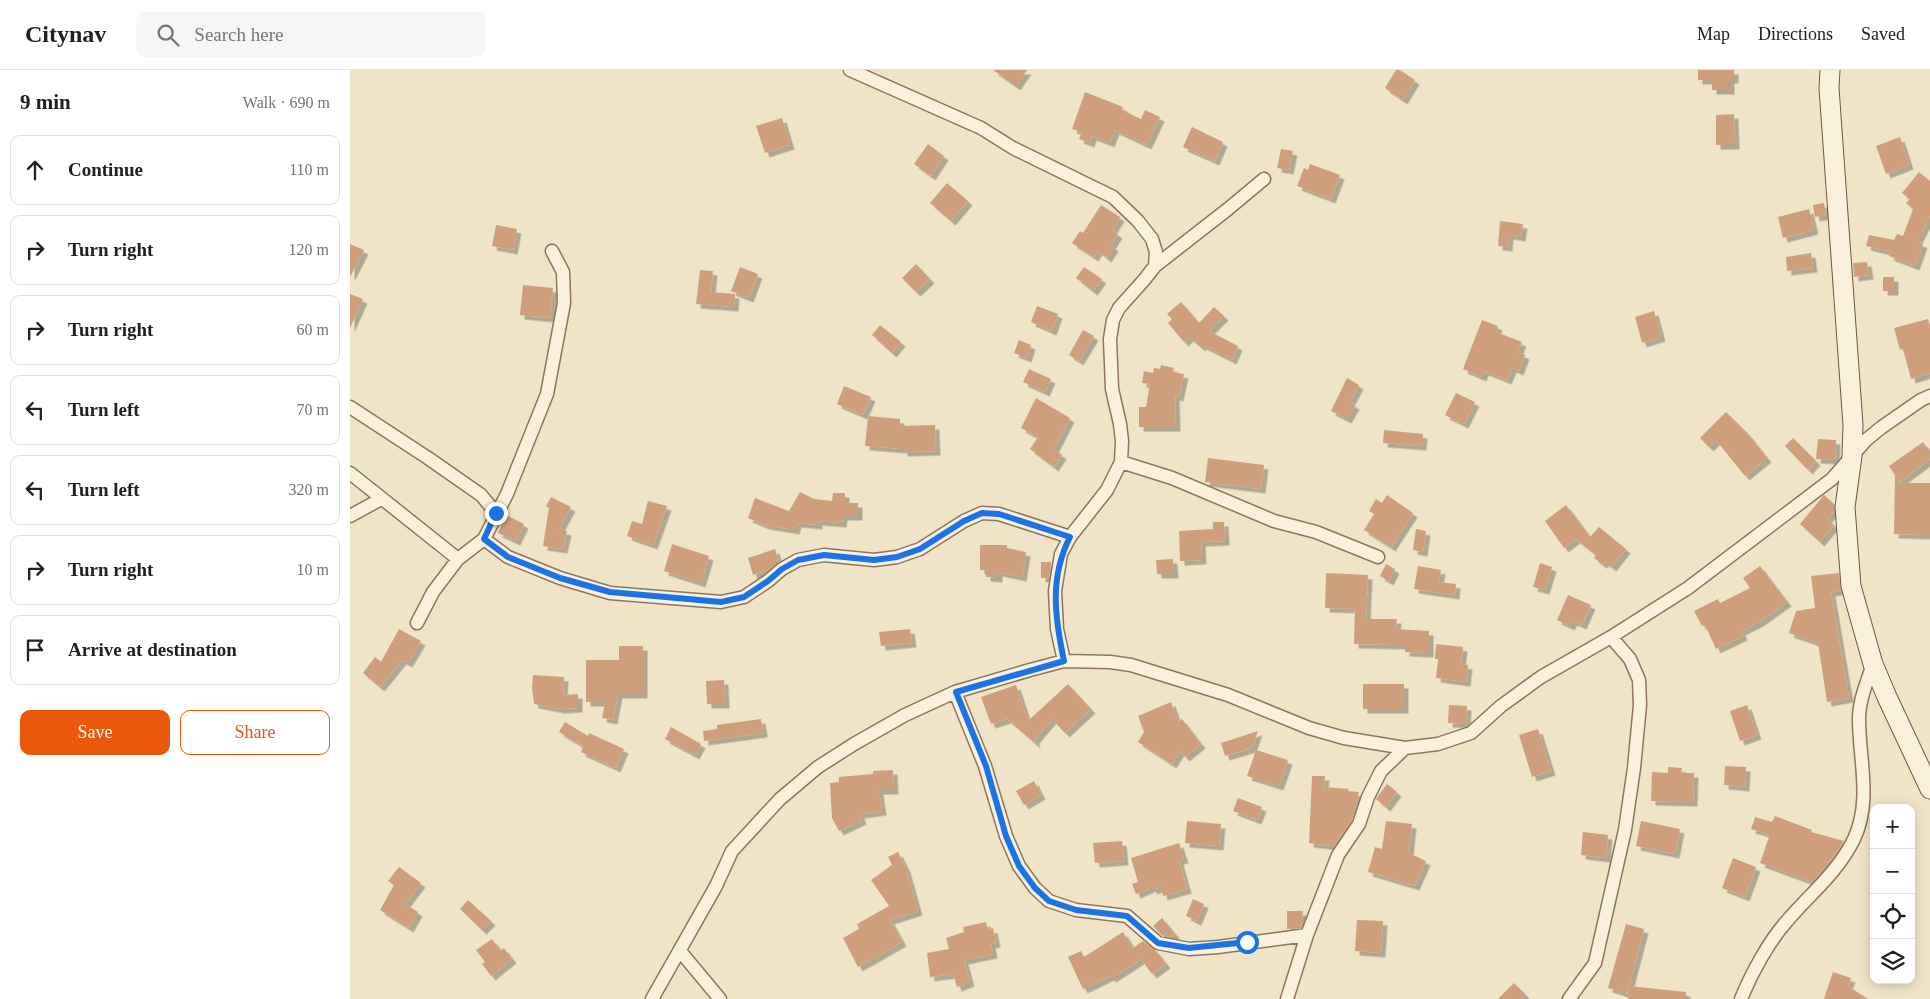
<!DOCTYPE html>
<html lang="en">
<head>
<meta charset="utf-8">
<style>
  :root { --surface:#fff; --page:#f6f6f6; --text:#202124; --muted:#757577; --line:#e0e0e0; --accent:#ea580c }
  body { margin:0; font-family:Georgia,serif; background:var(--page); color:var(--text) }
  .controls { position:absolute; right:15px; bottom:15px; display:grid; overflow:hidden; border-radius:10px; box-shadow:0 2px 12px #0003 }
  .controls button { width:45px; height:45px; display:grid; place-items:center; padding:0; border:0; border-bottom:1px solid var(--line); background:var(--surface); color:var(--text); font:25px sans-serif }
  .stop { position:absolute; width:15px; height:15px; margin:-11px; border:4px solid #1a73e8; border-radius:50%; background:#fff }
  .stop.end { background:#1a73e8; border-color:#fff; box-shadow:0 1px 5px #0008 }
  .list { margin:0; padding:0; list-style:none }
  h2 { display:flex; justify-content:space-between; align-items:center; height:65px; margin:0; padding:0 20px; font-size:21px }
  h2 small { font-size:16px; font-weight:400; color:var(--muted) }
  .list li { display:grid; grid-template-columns:32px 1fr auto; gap:15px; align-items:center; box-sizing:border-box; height:70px; margin:0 10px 10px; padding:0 10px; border:1px solid var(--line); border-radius:10px }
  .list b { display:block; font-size:19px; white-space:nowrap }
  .list em { font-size:16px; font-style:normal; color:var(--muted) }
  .actions { display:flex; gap:10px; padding:15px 20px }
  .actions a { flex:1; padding:11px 0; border:1px solid var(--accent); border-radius:10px; text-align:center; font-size:18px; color:var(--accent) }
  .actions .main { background:var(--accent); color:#fff }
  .icon { flex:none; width:28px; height:28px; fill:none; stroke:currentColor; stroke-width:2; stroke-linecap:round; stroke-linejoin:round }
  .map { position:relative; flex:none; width:1580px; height:929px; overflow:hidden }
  header { display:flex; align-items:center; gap:30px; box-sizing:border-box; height:70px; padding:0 25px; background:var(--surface); border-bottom:1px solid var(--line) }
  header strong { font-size:24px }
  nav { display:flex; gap:28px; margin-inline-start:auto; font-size:18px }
  .search { width:350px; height:45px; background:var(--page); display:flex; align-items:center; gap:12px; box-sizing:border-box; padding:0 18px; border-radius:10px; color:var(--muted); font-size:19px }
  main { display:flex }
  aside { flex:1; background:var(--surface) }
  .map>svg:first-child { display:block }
</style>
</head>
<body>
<header>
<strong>Citynav</strong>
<div class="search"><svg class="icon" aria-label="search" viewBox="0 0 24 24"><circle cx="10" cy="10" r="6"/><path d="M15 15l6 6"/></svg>Search here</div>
<nav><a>Map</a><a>Directions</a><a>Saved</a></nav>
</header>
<main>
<aside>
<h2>9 min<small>Walk · 690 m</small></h2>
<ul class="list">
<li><svg class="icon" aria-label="ahead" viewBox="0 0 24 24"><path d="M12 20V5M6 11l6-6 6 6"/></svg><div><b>Continue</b></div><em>110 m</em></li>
<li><svg class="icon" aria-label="right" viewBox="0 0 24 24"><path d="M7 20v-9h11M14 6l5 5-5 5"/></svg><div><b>Turn right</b></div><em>120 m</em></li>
<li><svg class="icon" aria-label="right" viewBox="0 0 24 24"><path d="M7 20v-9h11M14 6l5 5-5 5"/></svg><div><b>Turn right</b></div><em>60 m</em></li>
<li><svg class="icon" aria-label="left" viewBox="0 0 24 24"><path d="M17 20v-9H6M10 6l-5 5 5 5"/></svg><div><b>Turn left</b></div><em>70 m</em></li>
<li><svg class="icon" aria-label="left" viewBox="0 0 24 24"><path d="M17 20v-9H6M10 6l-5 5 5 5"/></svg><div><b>Turn left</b></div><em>320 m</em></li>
<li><svg class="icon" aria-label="right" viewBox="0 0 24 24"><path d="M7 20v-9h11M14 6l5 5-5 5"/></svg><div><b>Turn right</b></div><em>10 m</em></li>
<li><svg class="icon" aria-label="arrive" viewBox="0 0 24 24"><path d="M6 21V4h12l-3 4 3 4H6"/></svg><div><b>Arrive at destination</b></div></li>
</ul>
<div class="actions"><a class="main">Save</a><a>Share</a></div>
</aside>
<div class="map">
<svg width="1580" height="929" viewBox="0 0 1580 929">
  <defs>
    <filter id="shadow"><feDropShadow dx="4.5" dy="4.5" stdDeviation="0" flood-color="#0004"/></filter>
  </defs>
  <rect width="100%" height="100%" fill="#f0e4c8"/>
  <!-- building -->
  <path fill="#cf9f7d" filter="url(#shadow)" d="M 643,0 L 677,0 L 666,16 Z
    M 1046,0 L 1050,0 L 1065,10 L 1053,30 L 1035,18 Z
    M 1348,0 L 1384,0 L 1384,9 L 1380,9 L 1380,20 L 1362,20 L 1362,10 L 1348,10 Z
    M 735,22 L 773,37 L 772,40 L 791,49 L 795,40 L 810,47 L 797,75 L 765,60 L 760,73 L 742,66 L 740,73 L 729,69 L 732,62 L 722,59 Z
    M 1384,44 L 1385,75 L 1366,75 L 1366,45 Z
    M 432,48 L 440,75 L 415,83 L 406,56 Z
    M 842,57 L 873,72 L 865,91 L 833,77 Z
    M 1550,67 L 1559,95 L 1536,104 L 1526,76 Z
    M 578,74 L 594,86 L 581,106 L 564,94 Z
    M 931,79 L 943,81 L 939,100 L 927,98 Z
    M 960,94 L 990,105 L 981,129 L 947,116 L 954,98 L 958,100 Z
    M 1569,102 L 1580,111 L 1580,146 L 1567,171 L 1573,174 L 1565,196 L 1539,186 L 1541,182 L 1516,176 L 1519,165 L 1544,170 L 1547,164 L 1553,166 L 1563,139 L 1556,133 L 1560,129 L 1552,123 Z
    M 597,113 L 618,131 L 601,151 L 580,133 Z
    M 1474,133 L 1476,145 L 1465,147 L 1463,135 Z
    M 751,135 L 770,147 L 762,160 L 768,164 L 761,175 L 764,177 L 757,188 L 748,181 L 744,187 L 722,173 L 730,161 L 733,163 Z
    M 1459,139 L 1464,160 L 1433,168 L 1428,147 Z
    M 1150,151 L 1173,154 L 1171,167 L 1159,165 L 1158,177 L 1148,176 Z
    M 146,155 L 167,159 L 163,180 L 142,176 Z
    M 0,174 L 14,180 L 0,207 Z
    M 1461,183 L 1463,198 L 1437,201 L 1436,187 Z
    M 1517,192 L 1519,205 L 1504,207 L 1503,193 Z
    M 566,194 L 580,209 L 566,222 L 552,208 Z
    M 390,197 L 408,204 L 399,228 L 381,221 Z
    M 734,197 L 752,209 L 743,221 L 726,208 Z
    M 350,200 L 363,201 L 361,222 L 385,224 L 384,237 L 346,234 Z
    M 1533,207 L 1544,207 L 1544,221 L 1533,221 Z
    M 173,215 L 203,218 L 200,248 L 170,245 Z
    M 0,224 L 13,229 L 0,258 Z
    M 831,232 L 849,253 L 864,237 L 874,246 L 859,261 L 888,276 L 882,290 L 852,275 L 851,277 L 839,267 L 834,272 L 818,253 L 822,249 L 817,244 Z
    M 687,236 L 708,244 L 702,261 L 681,252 Z
    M 1304,241 L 1311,267 L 1292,273 L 1285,247 Z
    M 1578,249 L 1580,256 L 1580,303 L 1561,309 L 1553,279 L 1550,280 L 1544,258 Z
    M 1132,250 L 1148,256 L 1146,262 L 1172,272 L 1168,282 L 1175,285 L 1169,301 L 1162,298 L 1157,310 L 1134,301 L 1132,307 L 1113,299 Z
    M 530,255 L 551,272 L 542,283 L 522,265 Z
    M 733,260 L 744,266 L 729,291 L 719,285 Z
    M 669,270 L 681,275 L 677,288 L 664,283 Z
    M 811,295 L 824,298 L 823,302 L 834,304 L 829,327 L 825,326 L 826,357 L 789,357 L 789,337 L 796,337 L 800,314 L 792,313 L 794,301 L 803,303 L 804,298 L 810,299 Z
    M 679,299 L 701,309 L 695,322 L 673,312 Z
    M 997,308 L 1009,315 L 1000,332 L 1005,335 L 997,349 L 981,341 Z
    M 494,316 L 521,327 L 513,345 L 487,334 Z
    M 1106,323 L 1125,332 L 1114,354 L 1095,345 Z
    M 686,328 L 720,348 L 704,379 L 712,385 L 704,397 L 680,379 L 688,367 L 671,358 Z
    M 1376,342 L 1399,365 L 1417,388 L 1395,406 L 1366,370 L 1359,377 L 1350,368 Z
    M 518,346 L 550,349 L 550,356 L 585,355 L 586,381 L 553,382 L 553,379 L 515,376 Z
    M 1034,360 L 1073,364 L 1072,376 L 1033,373 Z
    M 1443,368 L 1466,391 L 1458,400 L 1435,376 Z
    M 1468,369 L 1486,370 L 1485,390 L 1466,389 Z
    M 1573,372 L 1580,382 L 1580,389 L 1548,413 L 1580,413 L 1580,465 L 1544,464 L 1545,405 L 1539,396 Z
    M 858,388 L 914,395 L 911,419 L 855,412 Z
    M 450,422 L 464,429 L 482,431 L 483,423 L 495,423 L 495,433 L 508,433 L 508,446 L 493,446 L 492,453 L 468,451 L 468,455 L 447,453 L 445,460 L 415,455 L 398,448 L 405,428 L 439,441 Z
    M 1037,425 L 1063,443 L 1041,477 L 1014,460 L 1024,444 L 1019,441 L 1026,429 L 1032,433 Z
    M 1474,425 L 1484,434 L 1484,441 L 1477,449 L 1484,455 L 1470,472 L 1450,454 Z
    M 201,427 L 221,437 L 209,459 L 217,461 L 213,479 L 193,476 L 199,438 L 196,436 Z
    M 298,431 L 317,436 L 303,475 L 277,466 L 282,451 L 292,454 Z
    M 1216,435 L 1240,467 L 1249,457 L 1276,479 L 1262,497 L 1255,492 L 1252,494 L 1244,488 L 1246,485 L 1226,469 L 1214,478 L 1195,451 Z
    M 156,445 L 174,454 L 166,471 L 148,463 Z
    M 863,452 L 874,452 L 875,471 L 851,472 L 852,490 L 830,491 L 829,461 L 863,459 Z
    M 1066,459 L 1076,461 L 1073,482 L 1063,480 Z
    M 322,474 L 359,486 L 351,513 L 314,501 Z
    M 630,475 L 657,475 L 657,478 L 676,482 L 672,507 L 648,502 L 648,508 L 636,507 L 636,500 L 630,500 Z
    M 425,479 L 429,492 L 418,500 L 403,505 L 398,488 Z
    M 823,489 L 824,504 L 807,504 L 806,490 Z
    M 691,492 L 701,492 L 699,508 L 691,508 Z
    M 1190,493 L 1202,497 L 1195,520 L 1183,517 Z
    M 1036,494 L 1045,499 L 1039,511 L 1030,506 Z
    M 1068,496 L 1091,500 L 1089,512 L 1106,514 L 1105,525 L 1064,519 Z
    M 1410,496 L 1437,532 L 1409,552 L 1391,561 L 1393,566 L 1366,579 L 1355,555 L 1352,556 L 1344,541 L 1368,529 L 1370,533 L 1400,518 L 1393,508 Z
    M 976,503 L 1018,505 L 1016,549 L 1047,549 L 1046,559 L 1079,561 L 1079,583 L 1055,582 L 1055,575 L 1004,574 L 1005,539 L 975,538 Z
    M 1489,503 L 1491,520 L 1481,522 L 1499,628 L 1477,632 L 1468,573 L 1439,563 L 1446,541 L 1465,538 L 1461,506 Z
    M 1218,525 L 1241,535 L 1232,555 L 1223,551 L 1220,556 L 1207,550 Z
    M 49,559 L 71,571 L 58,593 L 52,590 L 30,617 L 13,603 L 25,587 L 31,592 Z
    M 560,559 L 562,573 L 531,576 L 529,562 Z
    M 1086,574 L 1113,577 L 1111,594 L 1118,595 L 1116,612 L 1086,608 L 1088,589 L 1085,589 Z
    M 269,576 L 293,576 L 293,624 L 268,624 L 263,650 L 252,648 L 255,632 L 236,632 L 236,590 L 269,590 Z
    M 183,605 L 214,607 L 213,625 L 228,624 L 228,638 L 210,639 L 184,634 L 182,618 Z
    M 374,610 L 375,634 L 357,634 L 356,611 Z
    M 718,614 L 741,639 L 715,663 L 702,649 L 685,669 L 686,674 L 657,649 L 641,654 L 631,627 L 666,615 L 678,651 Z
    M 1013,614 L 1054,614 L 1054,639 L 1013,639 Z
    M 821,632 L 828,652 L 832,649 L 851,674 L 835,687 L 830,681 L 822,694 L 788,672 L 794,662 L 788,646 Z
    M 1099,635 L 1117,636 L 1116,654 L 1098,653 Z
    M 1397,635 L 1407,665 L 1390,671 L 1380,641 Z
    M 411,649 L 413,663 L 354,671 L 353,661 L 367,659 L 367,655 Z
    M 215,652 L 238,666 L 239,663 L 274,679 L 266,698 L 231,682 L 233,676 L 209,662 Z
    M 321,657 L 351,674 L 345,685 L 315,669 Z
    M 1188,659 L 1201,701 L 1182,707 L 1169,665 Z
    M 908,661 L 902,678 L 875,686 L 871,673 Z
    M 906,680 L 938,690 L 929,716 L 897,706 Z
    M 1375,696 L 1396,697 L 1395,717 L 1374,715 Z
    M 1318,697 L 1332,698 L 1331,703 L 1344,703 L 1343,732 L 1301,731 L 1302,702 L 1318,703 Z
    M 543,700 L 544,720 L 529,720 L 532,741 L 510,744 L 512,750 L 489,761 L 482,748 L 480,713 L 489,712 L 489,707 L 523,704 L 523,701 Z
    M 962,706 L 975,706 L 974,717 L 999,719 L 998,721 L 1009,722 L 1002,750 L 984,776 L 959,773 Z
    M 684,711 L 691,725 L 674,735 L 666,721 Z
    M 1037,714 L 1047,722 L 1036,737 L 1026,729 Z
    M 888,728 L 912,737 L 907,750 L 883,741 Z
    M 1425,746 L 1462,760 L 1461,762 L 1494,771 L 1483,787 L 1462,812 L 1410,793 L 1419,767 L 1417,767 L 1418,764 L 1401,759 L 1405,747 L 1422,752 Z
    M 837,751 L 871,754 L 869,776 L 835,773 Z
    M 1036,751 L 1062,754 L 1059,783 L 1076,791 L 1065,816 L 1018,802 L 1025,777 L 1032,779 Z
    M 1291,751 L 1330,759 L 1325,784 L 1286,776 Z
    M 1233,762 L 1258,765 L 1256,788 L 1231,785 Z
    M 772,771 L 774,791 L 745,793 L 743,773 Z
    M 829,773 L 834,789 L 829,790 L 837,819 L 813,826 L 811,817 L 802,820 L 802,817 L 786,824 L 782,814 L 788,812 L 781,788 Z
    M 548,782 L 556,798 L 568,841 L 540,850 L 552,872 L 508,897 L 493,868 L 509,859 L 507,854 L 539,836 L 521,810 L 542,795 L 538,787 Z
    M 1383,788 L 1406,797 L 1395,827 L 1372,818 Z
    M 49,797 L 71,813 L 55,834 L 68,842 L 59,858 L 30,840 L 44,815 L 38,811 Z
    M 843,829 L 854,834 L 847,851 L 836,846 Z
    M 118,830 L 141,851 L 132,860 L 110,839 Z
    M 937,841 L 953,841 L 951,858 L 937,859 Z
    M 812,848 L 825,864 L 821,867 L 812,865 L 803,856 Z
    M 1007,850 L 1033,851 L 1031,883 L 1005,881 Z
    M 636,852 L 638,860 L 643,858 L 646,873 L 641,874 L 643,884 L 614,890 L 620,912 L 607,917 L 603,904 L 580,907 L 577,883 L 599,879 L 596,868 L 614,862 L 613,857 Z
    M 1276,854 L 1294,859 L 1277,924 L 1258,918 Z
    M 773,862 L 783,878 L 793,871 L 806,881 L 816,894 L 802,904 L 791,889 L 762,908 L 760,906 L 733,919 L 718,887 L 731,881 L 734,887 Z
    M 142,869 L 151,881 L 154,878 L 162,889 L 141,906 L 132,894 L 135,892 L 126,880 Z
    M 1483,902 L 1501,908 L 1498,916 L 1518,929 L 1474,929 Z
    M 1164,913 L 1175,924 L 1170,929 L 1148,929 Z
    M 1279,916 L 1336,922 L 1336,929 L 1278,929 Z"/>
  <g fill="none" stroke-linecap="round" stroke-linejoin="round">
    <!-- street casing -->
    <g stroke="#8d765c" stroke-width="15">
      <path id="street" d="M 500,0 L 631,58 L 663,78 L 763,127 L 788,151 L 802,169 L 806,182 L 805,196 L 794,210 L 769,238 L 763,250 L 760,269 L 762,319 L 770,354 L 772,371 L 771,392 L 757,420 L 720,467 L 711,484 L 705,521 L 707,559 L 714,591
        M 805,196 L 878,139 L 914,109
        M 0,337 L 78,388 L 131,425 L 146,443
        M 771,392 L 822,408 L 924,451 L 966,462 L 1028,487
        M 0,403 L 108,489
        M 0,446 L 31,429
        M 134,469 L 158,487 L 210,508 L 260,523 L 371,532 L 394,527 L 418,511 L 432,499 L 448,490 L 474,485 L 524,490 L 547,487 L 570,479 L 614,451 L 632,443 L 649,444 L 720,467
        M 67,553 L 83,522 L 108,489 L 134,469 L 157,424 L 197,324 L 214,233 L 213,202 L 202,181
        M 605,622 L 635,696 L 656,766 L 669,796 L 685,818 L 699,831 L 726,840 L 777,846 L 808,873 L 839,879 L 868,877 L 957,865
        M 330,881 L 370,929
        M 302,929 L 366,816 L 382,781 L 430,729 L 468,697 L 504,674 L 555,645 L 605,622 L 680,600 L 714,591 L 760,592 L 781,595 L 878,625 L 959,658 L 994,668 L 1055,678 L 1088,674 L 1121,663 L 1151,636 L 1191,607 L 1261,567 L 1338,518 L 1482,409 L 1516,370 L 1532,357 L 1571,330 L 1580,326
        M 937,929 L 957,865 L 988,785 L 1009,754 L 1018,727 L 1031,701 L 1055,678
        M 1219,929 L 1245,893 L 1275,760 L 1284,698 L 1290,635 L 1289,610 L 1280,589 L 1261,567
        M 1391,929 C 1401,904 1419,871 1437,851 C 1460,824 1488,802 1504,769 C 1522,731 1509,689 1509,649 C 1509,630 1517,612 1523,594"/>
    </g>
    <!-- secondary casing -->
    <g stroke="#6f573f" stroke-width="21">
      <path id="secondary" d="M 1480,0 L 1479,18 L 1503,355 L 1502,386 L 1495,437 L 1501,516 L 1523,594 L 1537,627 L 1580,719"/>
    </g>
    <!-- street -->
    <use href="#street" stroke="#faf1dc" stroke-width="12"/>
    <!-- secondary -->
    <use href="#secondary" stroke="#faf1dc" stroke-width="19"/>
  </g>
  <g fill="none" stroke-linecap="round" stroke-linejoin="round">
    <!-- route -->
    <path stroke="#1a73e8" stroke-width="6" d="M 146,443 L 134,469 L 158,487 L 210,508 L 260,522 L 371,532 L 394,527 L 418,511 L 432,499 L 448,490 L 474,485 L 524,490 L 547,487 L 570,479 L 614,451 L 632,443 L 649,444 L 720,467 C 699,508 705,548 714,591 L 606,622 L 636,696 L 656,766 L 669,796 L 685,818 L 699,831 L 726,840 L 777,846 L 808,873 L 839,878 L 897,872"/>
  </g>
</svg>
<div class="controls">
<button>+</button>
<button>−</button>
<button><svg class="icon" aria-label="locate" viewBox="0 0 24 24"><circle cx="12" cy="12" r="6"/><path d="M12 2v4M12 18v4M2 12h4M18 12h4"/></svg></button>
<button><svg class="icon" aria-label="layers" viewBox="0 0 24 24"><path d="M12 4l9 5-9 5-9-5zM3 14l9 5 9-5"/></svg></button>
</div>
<div class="stop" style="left:897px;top:872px"></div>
<div class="stop end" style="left:146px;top:443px"></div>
</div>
</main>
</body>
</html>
